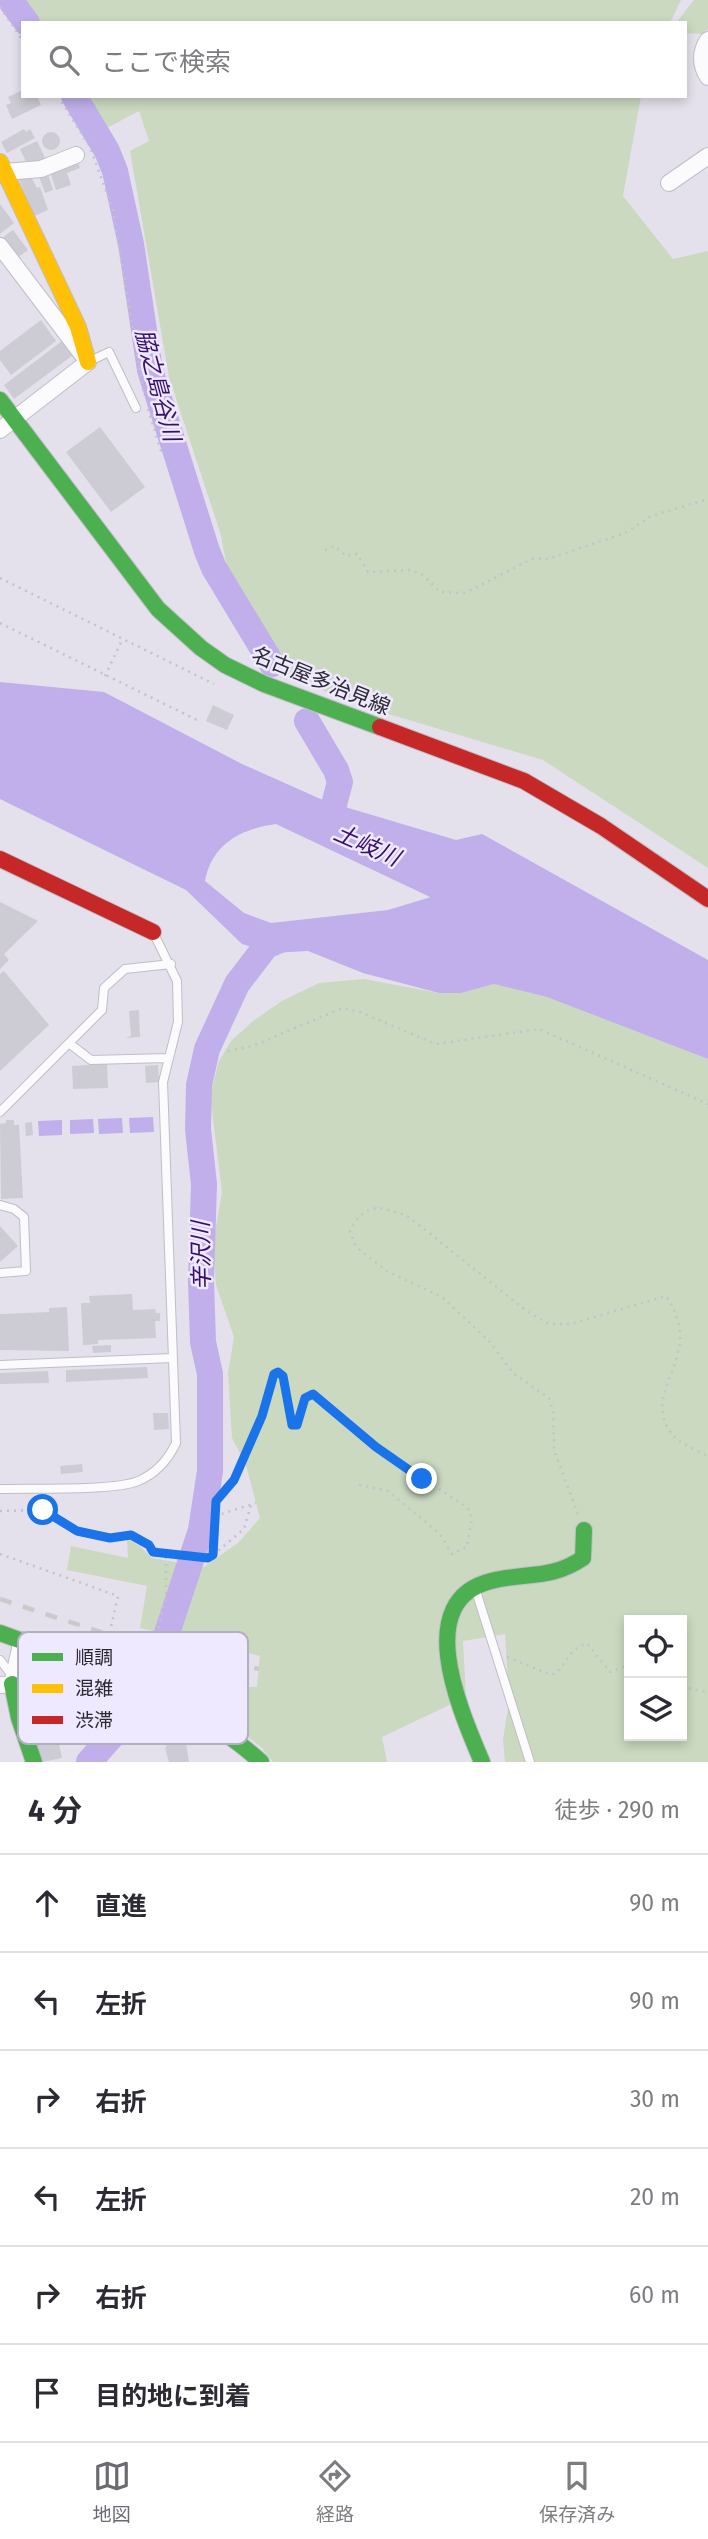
<!DOCTYPE html>
<html lang="ja">
<head>
<meta charset="utf-8">
<style>
  :root { --surface:#fff; --page:#f7f7f7; --text:#2b2b33; --muted:#7c7c81; --line:#e1e1e2; --accent:#6c6972 }
  body { margin:0; font-family:"Fira Sans","Noto Sans JP",sans-serif; background:var(--page); color:var(--text) }
  .controls { position:absolute; right:21px; bottom:21px; display:grid; overflow:hidden; border-radius:0px; box-shadow:0 4px 10px #0003 }
  .controls button { width:63px; height:63px; display:grid; place-items:center; padding:0; border:0; border-bottom:2px solid var(--line); background:var(--surface); color:var(--text); font:35px sans-serif }
  .stop { position:absolute; width:21px; height:21px; margin:-16px; border:5px solid #1a73e8; border-radius:50%; background:#fff }
  .stop.end { background:#1a73e8; border-color:#fff; box-shadow:0 2px 7px #0008 }
  .list { margin:0; padding:0; list-style:none }
  h2 { display:flex; justify-content:space-between; align-items:center; height:91px; margin:0; padding:0 28px; font-size:30px }
  h2 small { font-size:23px; font-weight:400; color:var(--muted) }
  .list li { display:grid; grid-template-columns:46px 1fr auto; gap:21px; align-items:center; box-sizing:border-box; height:98px; padding:0 28px; border-top:2px solid var(--line) }
  .list b { display:block; font-size:26px; white-space:nowrap }
  .list em { font-size:23px; font-style:normal; color:var(--muted) }
  .icon { flex:none; width:38px; height:38px; fill:none; stroke:currentColor; stroke-width:2; stroke-linecap:round; stroke-linejoin:round }
  .map { position:relative; flex:none; width:708px; height:1762px; overflow:hidden }
  .search { position:absolute; background:var(--surface); box-shadow:0 4px 10px #0003; left:21px; right:21px; top:21px; height:77px; display:flex; align-items:center; gap:18px; box-sizing:border-box; padding:0 24px; border-radius:0px; color:var(--muted); font-size:26px }
  .sheet { height:679px; background:var(--surface) }
  nav { display:flex; justify-content:space-around; align-items:center; box-sizing:border-box; height:98px; border-top:2px solid var(--line); background:var(--surface); font-size:19px; color:var(--muted) }
  nav a { display:grid; justify-items:center; gap:4px }
  nav .on { color:var(--accent) }
  .map>svg:first-child { display:block }
</style>
</head>
<body>
<div class="map">
<svg width="708" height="1762" viewBox="0 0 708 1762">
  <rect width="100%" height="100%" fill="#e4e1ec"/>
  <!-- green -->
  <path fill="#cbd9c1" fill-rule="evenodd" d="M 21,0 L 681,0 L 670,23 L 38,23 Z
    M 694,0 L 708,0 L 708,29 L 703,34 L 685,33 L 685,23 L 676,23 Z
    M 85,96 L 641,96 L 623,196 L 673,259 L 708,251 L 708,868 L 543,760 L 362,706 L 284,675 L 232,591 L 220,532 L 169,377 L 130,151 L 149,141 L 139,111 L 105,129 Z
    M 364,979 L 439,993 L 461,993 L 494,984 L 547,997 L 708,1059 L 708,1762 L 505,1762 L 503,1740 L 509,1701 L 505,1634 L 463,1641 L 466,1697 L 382,1737 L 387,1762 L 273,1762 L 261,1747 L 237,1728 L 235,1686 L 257,1687 L 260,1656 L 140,1628 L 147,1586 L 67,1570 L 71,1546 L 128,1558 L 127,1539 L 140,1546 L 152,1558 L 204,1567 L 239,1542 L 260,1518 L 246,1465 L 232,1438 L 228,1373 L 234,1337 L 216,1285 L 213,1244 L 222,1192 L 210,1095 L 219,1061 L 231,1041 L 253,1021 L 282,1001 L 319,983 ZM 629,1620 L 682,1620 L 682,1736 L 629,1736 Z"/>
  <!-- water -->
  <path fill="#c0afea" fill-rule="evenodd" d="M 0,682 L 104,692 L 242,764 L 325,801 L 456,840 L 482,834 L 708,960 L 708,1059 L 547,997 L 494,984 L 461,993 L 439,993 L 363,973 L 308,951 L 272,953 L 242,944 L 186,890 L 0,799 ZM 276,824 L 430,897 L 431,897 L 388,910 L 271,923 L 244,913 L 205,881 C 212,844 240,829 276,824 Z
    M 153,1117 L 154,1132 L 130,1133 L 129,1118 Z
    M 122,1118 L 123,1133 L 99,1134 L 98,1119 Z
    M 93,1119 L 94,1133 L 70,1134 L 70,1120 Z
    M 62,1120 L 62,1135 L 39,1136 L 38,1121 Z"/>
  <g fill="none" stroke-linecap="round" stroke-linejoin="round">
    <!-- stream -->
    <path stroke="#c0afea" stroke-width="4.5" d="M 169,1655 L 187,1679 L 210,1701"/>
    <!-- river -->
    <path stroke="#c0afea" stroke-width="26" d="M 10,0 L 27,23
      M 74,96 L 107,151 L 115,171 L 131,244 L 150,370 L 207,551 L 214,568 L 272,664
      M 307,721 L 336,770 L 340,782 L 328,827
      M 89,1762 C 97,1753 106,1742 115,1733 C 151,1703 179,1688 167,1633 L 201,1530 L 210,1471 L 210,1374 L 203,1342 L 201,1281 L 204,1184 L 198,1129 L 199,1085 L 207,1049 L 237,984 L 266,946 L 292,935"/>
  </g>
  <!-- building -->
  <path fill="#cdcbd4" d="M 23,90 L 23,96 L 37,96 L 41,105 L 12,119 L 6,105 L 11,103 L 8,97 Z
    M 24,129 L 26,132 L 30,129 L 35,138 L 7,153 L 1,142 Z
    M42 141a9 9 0 1 1 18 0a9 9 0 1 1-18 0Z
    M 37,141 L 45,158 L 28,166 L 20,149 Z
    M 77,159 L 80,168 L 67,173 L 71,185 L 56,190 L 49,169 Z
    M 47,171 L 53,190 L 45,193 L 38,174 Z
    M 29,173 L 37,188 L 40,187 L 48,210 L 34,216 L 18,177 Z
    M 0,204 L 14,223 L 0,234 Z
    M 13,230 L 28,250 L 17,258 L 2,238 Z
    M 41,320 L 56,341 L 11,375 L 0,360 L 0,351 Z
    M 62,341 L 73,355 L 14,399 L 4,385 Z
    M 100,427 L 145,487 L 111,512 L 66,452 Z
    M 213,705 L 234,715 L 227,730 L 206,721 Z
    M 0,902 L 38,921 L 4,954 L 9,960 L 0,969 Z
    M 4,971 L 49,1025 L 0,1071 L 0,974 Z
    M 139,1010 L 140,1037 L 125,1038 L 131,1036 L 129,1011 Z
    M 107,1064 L 108,1088 L 73,1089 L 72,1066 Z
    M 158,1065 L 159,1082 L 146,1083 L 145,1066 Z
    M 6,1120 L 14,1120 L 14,1125 L 19,1125 L 23,1198 L 1,1199 L 0,1124 L 6,1123 Z
    M 32,1122 L 33,1135 L 26,1136 L 25,1123 Z
    M 0,1226 L 18,1246 L 0,1262 Z
    M 132,1294 L 133,1310 L 155,1309 L 156,1313 L 160,1313 L 160,1321 L 155,1321 L 156,1338 L 98,1340 L 98,1344 L 83,1345 L 81,1303 L 90,1303 L 89,1296 Z
    M 67,1307 L 69,1351 L 0,1350 L 0,1314 L 49,1312 L 49,1308 Z
    M 111,1345 L 111,1352 L 93,1353 L 92,1346 Z
    M 147,1367 L 148,1378 L 66,1382 L 66,1370 Z
    M 48,1371 L 49,1383 L 0,1384 L 0,1373 Z
    M 153,1413 L 168,1413 L 169,1429 L 154,1430 Z
    M 82,1464 L 83,1472 L 61,1474 L 60,1466 Z
    M 53,1735 L 59,1744 L 62,1758 L 42,1762 L 34,1742 Z
    M 172,1738 L 179,1738 L 186,1743 L 189,1762 L 169,1762 L 165,1748 Z"/>
  <g fill="none" stroke-linecap="round" stroke-linejoin="round">
    <!-- lane casing -->
    <g stroke="#bfbec6" stroke-width="10">
      <path id="lane" d="M 90,361 L 109,352 L 136,408
        M 70,1044 L 91,1060 L 167,1058
        M 0,1112 L 102,1010 L 104,988 L 125,969 L 171,964
        M 0,1205 L 14,1209 L 24,1217 L 26,1271 L 0,1273
        M 0,1365 L 172,1358
        M 0,1489 C 29,1488 116,1491 138,1481 C 155,1474 168,1460 176,1443 L 163,1082 L 178,1022 L 177,981 L 154,934
        M 476,1591 L 530,1762
        M 0,1660 L 13,1677"/>
    </g>
    <!-- street casing -->
    <g stroke="#bfbec6" stroke-width="18">
      <path id="street" d="M 708,40 C 700,52 700,65 708,77
        M 5,172 L 41,169 L 76,155
        M 669,183 L 708,156
        M 0,246 L 88,362 L 0,430
        M 0,1685 L 12,1684 L 22,1640"/>
    </g>
    <!-- fast casing -->
    <g stroke="#bfbec6" stroke-width="18">
      <path id="fast" d="M 0,400 L 158,609 L 201,648 L 225,665 L 264,684 L 380,727
        M 0,1633 C 90,1666 189,1696 261,1762
        M 12,1684 L 19,1718 L 34,1762
        M 482,1762 C 461,1712 411,1601 491,1581 C 526,1572 551,1580 583,1558 L 584,1530"/>
    </g>
    <!-- slow casing -->
    <g stroke="#bfbec6" stroke-width="18">
      <path id="slow" d="M 0,162 L 78,327 L 88,362"/>
    </g>
    <!-- jam casing -->
    <g stroke="#bfbec6" stroke-width="18">
      <path id="jam" d="M 380,727 L 524,781 L 601,826 L 708,899
        M 0,859 L 153,932"/>
    </g>
    <!-- path -->
    <path stroke="#c4c3c8" stroke-width="2.5" stroke-dasharray="2 5" stroke-linecap="butt" d="M 0,7 L 23,41
      M 58,96 L 88,144
      M 91,150 L 113,210 L 144,396
      M 148,409 L 161,451 L 156,452
      M 154,427 L 179,418
      M 325,550 L 335,546 L 346,556 L 357,554 L 368,572 L 410,570 L 423,575 L 440,592 L 465,593 L 534,558 L 548,559 L 625,533 L 651,516 L 708,499
      M 0,578 L 214,684
      M 0,623 L 201,722
      M 105,676 L 123,638
      M 228,1051 L 253,1046 L 342,1008 L 357,1011 L 436,1044 L 539,1029 L 708,1104
      M 0,1511 L 43,1510 L 77,1531 L 110,1538 L 131,1535 L 149,1545 L 153,1552 L 166,1555 L 166,1596 L 155,1643
      M 578,1514 L 554,1450 L 553,1411 L 549,1398 L 513,1373 L 489,1341 L 442,1297 L 387,1271 L 356,1247 L 350,1231 C 365,1201 381,1206 409,1217 L 528,1312 L 549,1324 L 571,1324 L 666,1296 C 708,1358 639,1388 671,1433 C 679,1444 696,1450 708,1456
      M 215,1516 L 256,1503
      M 0,1554 L 118,1596 L 111,1627
      M 166,1555 L 208,1558 L 213,1555 L 213,1514 L 216,1501 L 234,1480 L 262,1416 L 274,1374 L 278,1372 L 283,1376 L 292,1425 L 297,1425 L 305,1398 L 313,1394 L 376,1447 L 468,1508 L 472,1518 L 467,1547 L 452,1554 L 440,1534 L 388,1491 L 355,1484
      M 213,1555 L 244,1529 L 251,1505
      M 507,1657 L 552,1675 C 568,1666 564,1652 587,1643 L 610,1672 L 629,1665
      M 682,1687 L 708,1692"/>
    <!-- lane -->
    <use href="#lane" stroke="#fbfafc" stroke-width="8"/>
    <!-- street -->
    <use href="#street" stroke="#fbfafc" stroke-width="16"/>
    <!-- fast -->
    <use href="#fast" stroke="#4caf50" stroke-width="16"/>
    <!-- slow -->
    <use href="#slow" stroke="#ffc107" stroke-width="16"/>
    <!-- jam -->
    <use href="#jam" stroke="#c62828" stroke-width="16"/>
    <!-- rail -->
    <path stroke="#cac9cc" stroke-width="4.5" stroke-dasharray="12 12" stroke-linecap="butt" d="M 0,1599 L 146,1647 L 259,1669"/>
  </g>
  <g fill="none" stroke-linecap="round" stroke-linejoin="round">
    <!-- route -->
    <path stroke="#1a73e8" stroke-width="9" d="M 43,1510 L 77,1531 L 110,1538 L 131,1535 L 149,1545 L 153,1552 L 208,1558 L 213,1555 L 216,1501 L 234,1480 L 262,1416 L 274,1374 L 278,1372 L 283,1376 L 292,1425 L 297,1425 L 305,1398 L 313,1394 L 376,1447 L 422,1479"/>
  </g>
  <g text-anchor="middle" stroke-width="5" stroke-linejoin="round" paint-order="stroke">
    <!-- street labels -->
    <g font-size="21" fill="#2b2931" stroke="#eee9fe">
      <text transform="translate(321 681) rotate(22)" y="7">名古屋多治見線</text>
    </g>
    <!-- water labels -->
    <g font-size="23" font-style="italic" fill="#380e6b" stroke="#eee9fe">
      <text transform="translate(158 385) rotate(75)" y="8">脇之島谷川</text>
      <text transform="translate(367 845) rotate(24)" y="8">土岐川</text>
      <text transform="translate(201 1256) rotate(-91)" y="8">辛沢川</text>
    </g>
  </g>
  <!-- legend -->
  <rect x="18" y="1632" width="230" height="112" rx="10" fill="#eee9fe" stroke="#b4afc0" stroke-width="2"/>
  <rect x="32" y="1653" width="31" height="8" fill="#4caf50"/>
  <rect x="32" y="1684" width="31" height="9" fill="#ffc107"/>
  <rect x="32" y="1716" width="31" height="8" fill="#c62828"/>
  <g font-size="19" fill="#2b2931">
    <text x="75" y="1664">順調</text>
    <text x="75" y="1695">混雑</text>
    <text x="75" y="1727">渋滞</text>
  </g>
</svg>
<div class="controls">
<button><svg class="icon" aria-label="locate" viewBox="0 0 24 24"><circle cx="12" cy="12" r="6"/><path d="M12 2v4M12 18v4M2 12h4M18 12h4"/></svg></button>
<button><svg class="icon" aria-label="layers" viewBox="0 0 24 24"><path d="M12 4l9 5-9 5-9-5zM3 14l9 5 9-5"/></svg></button>
</div>
<div class="stop" style="left:43px;top:1510px"></div>
<div class="stop end" style="left:422px;top:1479px"></div>
<div class="search"><svg class="icon" aria-label="search" viewBox="0 0 24 24"><circle cx="10" cy="10" r="6"/><path d="M15 15l6 6"/></svg>ここで検索</div>
</div>
<section class="sheet">
<h2>4 分<small>徒歩 · 290 m</small></h2>
<ul class="list">
<li><svg class="icon" aria-label="ahead" viewBox="0 0 24 24"><path d="M12 20V5M6 11l6-6 6 6"/></svg><div><b>直進</b></div><em>90 m</em></li>
<li><svg class="icon" aria-label="left" viewBox="0 0 24 24"><path d="M17 20v-9H6M10 6l-5 5 5 5"/></svg><div><b>左折</b></div><em>90 m</em></li>
<li><svg class="icon" aria-label="right" viewBox="0 0 24 24"><path d="M7 20v-9h11M14 6l5 5-5 5"/></svg><div><b>右折</b></div><em>30 m</em></li>
<li><svg class="icon" aria-label="left" viewBox="0 0 24 24"><path d="M17 20v-9H6M10 6l-5 5 5 5"/></svg><div><b>左折</b></div><em>20 m</em></li>
<li><svg class="icon" aria-label="right" viewBox="0 0 24 24"><path d="M7 20v-9h11M14 6l5 5-5 5"/></svg><div><b>右折</b></div><em>60 m</em></li>
<li><svg class="icon" aria-label="arrive" viewBox="0 0 24 24"><path d="M6 21V4h12l-3 4 3 4H6"/></svg><div><b>目的地に到着</b></div></li>
</ul>
</section>
<nav>
<a class="on"><svg class="icon" aria-label="map" viewBox="0 0 24 24"><path d="M3 6l6-2 6 2 6-2v14l-6 2-6-2-6 2zM9 4v14M15 6v14"/></svg>地図</a>
<a><svg class="icon" aria-label="directions" viewBox="0 0 24 24"><path d="M12 3l9 9-9 9-9-9zM9 14v-3h6M13 9l2 2-2 2"/></svg>経路</a>
<a><svg class="icon" aria-label="saved" viewBox="0 0 24 24"><path d="M7 4h10v16l-5-4-5 4z"/></svg>保存済み</a>
</nav>
</body>
</html>
